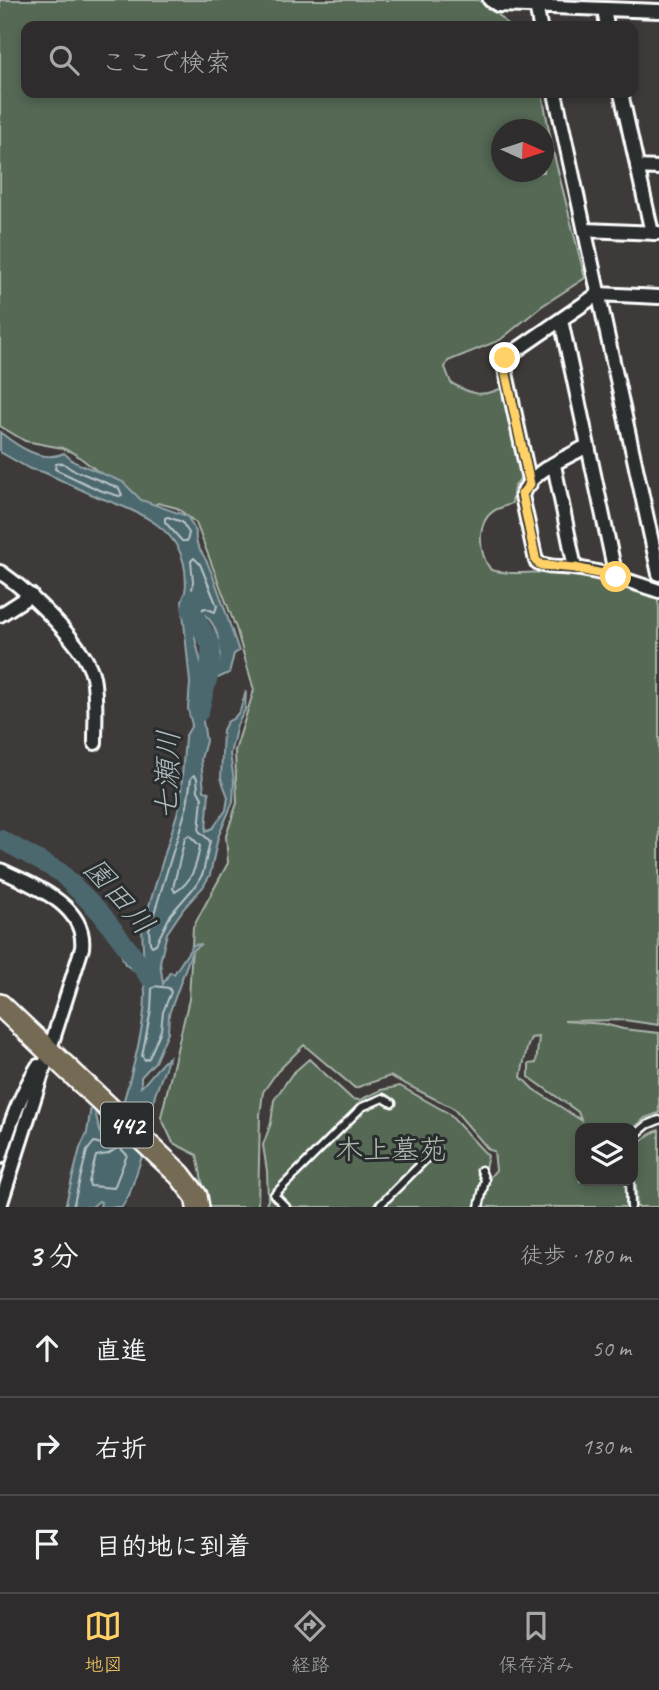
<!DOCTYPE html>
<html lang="ja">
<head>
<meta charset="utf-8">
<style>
  :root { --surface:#2e2c2c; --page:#3a3838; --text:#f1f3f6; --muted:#a7a7a9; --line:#494848; --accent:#ffd166 }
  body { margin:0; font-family:Caveat,"Klee One",sans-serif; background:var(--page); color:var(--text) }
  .controls { position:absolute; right:21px; bottom:21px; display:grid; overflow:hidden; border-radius:14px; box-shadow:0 4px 10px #0003 }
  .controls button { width:63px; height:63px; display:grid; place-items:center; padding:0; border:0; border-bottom:2px solid var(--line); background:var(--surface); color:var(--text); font:35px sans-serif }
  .compass { position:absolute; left:491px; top:119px; width:63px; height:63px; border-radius:50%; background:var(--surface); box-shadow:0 4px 10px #0003; rotate:93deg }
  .stop { position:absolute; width:21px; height:21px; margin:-16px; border:5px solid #ffd166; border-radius:50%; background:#fff }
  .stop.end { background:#ffd166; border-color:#fff; box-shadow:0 2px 7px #0008 }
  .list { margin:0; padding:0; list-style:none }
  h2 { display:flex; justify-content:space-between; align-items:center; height:91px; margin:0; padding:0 28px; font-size:30px }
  h2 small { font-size:23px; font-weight:400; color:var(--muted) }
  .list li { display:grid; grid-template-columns:46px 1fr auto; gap:21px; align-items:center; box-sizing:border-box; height:98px; padding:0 28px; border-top:2px solid var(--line) }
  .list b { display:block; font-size:26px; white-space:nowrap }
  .list em { font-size:23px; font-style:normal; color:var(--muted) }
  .icon { flex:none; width:38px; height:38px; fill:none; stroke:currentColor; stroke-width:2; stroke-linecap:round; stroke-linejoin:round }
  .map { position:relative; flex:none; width:659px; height:1207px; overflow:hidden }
  .search { position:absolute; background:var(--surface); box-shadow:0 4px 10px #0003; left:21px; right:21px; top:21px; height:77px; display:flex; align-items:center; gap:18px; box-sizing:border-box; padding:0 24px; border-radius:14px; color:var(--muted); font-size:26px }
  .sheet { height:385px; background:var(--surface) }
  nav { display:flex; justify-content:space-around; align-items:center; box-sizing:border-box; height:98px; border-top:2px solid var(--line); background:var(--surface); font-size:19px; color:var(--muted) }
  nav a { display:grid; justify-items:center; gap:4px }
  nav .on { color:var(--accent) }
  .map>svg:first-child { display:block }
</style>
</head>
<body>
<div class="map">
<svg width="659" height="1207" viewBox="0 0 659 1207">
  <rect width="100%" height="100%" fill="#3e3a3a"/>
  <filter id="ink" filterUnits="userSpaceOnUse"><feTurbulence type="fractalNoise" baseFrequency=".0143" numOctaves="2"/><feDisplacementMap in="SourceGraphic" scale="14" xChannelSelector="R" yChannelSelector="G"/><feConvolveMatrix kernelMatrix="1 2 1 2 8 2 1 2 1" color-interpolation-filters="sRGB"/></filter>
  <g filter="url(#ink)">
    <!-- green -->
    <path fill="#546955" stroke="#aab4aa" stroke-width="2" fill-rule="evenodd" d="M 0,0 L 478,0 L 497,13 L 509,26 L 26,26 L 26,93 L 542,93 L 553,151 L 585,278 L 542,306 L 500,340 L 448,361 L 445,367 L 451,383 C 471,394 481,398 502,388 L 509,394 L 525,472 L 514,487 L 512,503 C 507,506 502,507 497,509 C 475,520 478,554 491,570 C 513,576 533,571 556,572 C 591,572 624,585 657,596 L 659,607 L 659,1025 L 624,1020 L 564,1021 L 604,1024 L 623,1029 L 659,1033 L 659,1113 L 645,1118 L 633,1129 L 580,1128 L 580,1181 L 626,1181 L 626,1207 L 483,1207 L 490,1177 L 496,1170 L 494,1151 L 489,1150 L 453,1108 L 390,1076 L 355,1088 L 304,1045 L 277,1072 L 263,1092 L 260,1115 L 258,1207 L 203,1207 L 206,1201 L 197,1155 L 173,1143 L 161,1117 L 189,999 L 193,927 L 228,863 L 226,836 L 237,803 L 235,751 L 254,690 L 236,628 L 196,523 L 177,508 L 158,503 L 153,506 L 143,506 L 74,453 L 62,448 L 25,441 L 0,426 ZM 502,130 L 544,130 L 544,172 L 502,172 ZM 539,1037 L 536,1063 L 529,1064 L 529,1077 L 578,1112 L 581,1120 L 533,1089 L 521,1077 C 523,1066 526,1047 531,1038 Z
      M 309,1059 L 352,1099 L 360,1100 L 381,1090 L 400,1086 L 448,1113 L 488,1156 L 475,1207 L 265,1207 L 268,1200 L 267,1171 L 263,1145 L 271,1123 L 274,1100 L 292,1074 Z
      M 659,1130 L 659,1207 L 636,1207 C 641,1175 616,1148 659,1130 Z"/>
    <!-- water -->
    <path fill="#4b686e" stroke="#93a4a8" stroke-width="2" d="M 0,432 C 16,445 42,464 64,453 L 74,462 L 123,482 L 141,500 L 187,516 L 196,532 C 194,545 202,551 207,562 C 220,591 228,621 239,651 L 234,654 L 229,673 L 218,678 L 215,674 C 224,656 220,628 205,615 L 196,622 L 195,638 L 204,675 L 205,696 L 203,721 L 206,741 L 201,759 L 204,791 L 209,792 L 206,831 L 213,828 L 226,810 L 228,797 L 221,778 L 223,730 L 227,722 L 234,718 L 240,711 L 246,691 L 245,710 L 237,725 L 230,754 L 234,781 L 233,802 L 218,837 L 210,875 L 203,887 L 184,908 L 167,933 L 160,962 L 163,984 L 170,972 L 174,974 L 193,945 L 202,944 L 192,951 L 169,1014 L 168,1032 L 155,1062 L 141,1077 L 141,1087 C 151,1078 158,1065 169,1057 L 155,1095 L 148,1128 L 123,1103 C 132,1073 151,1006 143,977 L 125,964 L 113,934 L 102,918 L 93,909 L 39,866 L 0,842 L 0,837 L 60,868 L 69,886 L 106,912 L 112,919 L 120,942 L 129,959 L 144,967 L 142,929 L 180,804 L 185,737 L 192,725 L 188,709 L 190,683 L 182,602 C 187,591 186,581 185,570 C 179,525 135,511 98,497 C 80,490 62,480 43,472 L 30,469 L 0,452 Z
      M 92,1100 L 102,1139 L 107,1135 L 114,1120 L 145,1148 L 129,1195 L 122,1207 L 100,1207 L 101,1202 L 99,1201 L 92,1207 L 65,1207 L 80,1148 L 87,1133 Z"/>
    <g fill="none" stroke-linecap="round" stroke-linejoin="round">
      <!-- shore -->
      <path stroke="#b7c3c5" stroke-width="2" d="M 63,463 L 71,469 L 119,488 L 122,495 L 119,496 L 99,490 L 55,469 L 56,464 Z
        M 168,517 L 182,522 L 189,533 L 187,541 L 182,541 L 165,522 L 165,518 Z
        M 194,558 L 200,564 L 217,606 L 215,612 L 205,608 L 194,614 L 190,611 L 193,581 L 191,561 Z
        M 194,775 L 197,778 L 198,791 L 202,798 L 199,831 L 210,841 L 203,873 L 197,884 L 171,914 L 156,944 L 152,946 L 150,943 L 149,930 L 187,806 L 191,778 Z
        M 189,835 L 200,846 C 197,864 192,883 175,892 L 173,888 L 185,838 Z
        M 154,986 L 169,988 L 171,992 L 163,1012 L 161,1030 L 149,1058 L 145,1060 L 142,1056 L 151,1010 L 152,989 Z
        M 119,1147 L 127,1155 L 114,1188 L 90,1186 L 89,1182 L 96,1156 L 108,1154 Z
        M 73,1207 L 87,1151 L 94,1142 L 105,1145 L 119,1134"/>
      <!-- river -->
      <path stroke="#4b686e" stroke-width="19" d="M 193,599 L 191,610 L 211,645 L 210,670 L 199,712
        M 0,839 L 60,872 L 100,912 L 150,978"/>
      <!-- lane casing -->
      <g stroke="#fff" stroke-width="11">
        <path id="lane" d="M 633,1137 L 647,1125 L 659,1120
          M 630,1181 L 631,1207
          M 286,1207 L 274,1195 L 362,1107 L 383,1098 L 392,1103
          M 378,1207 L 436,1149
          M 479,1207 L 485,1180 L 481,1170"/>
      </g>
      <!-- street casing -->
      <g stroke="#fff" stroke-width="18">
        <path id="street" d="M 490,0 L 498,5 L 659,11
          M 535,0 L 540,26
          M 604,9 L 607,26
          M 555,93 L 659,574
          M 621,93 L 652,233
          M 637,167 L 659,168
          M 585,230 L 658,233
          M 561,320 L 616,577
          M 587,446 C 567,458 529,471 522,496 L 536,561 C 545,569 561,566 573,568 C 603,571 631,582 659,591
          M 554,465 L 575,568
          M 530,484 L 504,364 L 505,358 L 598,294 L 659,297
          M 0,572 C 27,590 86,645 93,677 C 97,698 95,722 95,743
          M 0,615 L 31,595
          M 0,870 C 32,885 87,905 82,948 L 0,1206
          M 0,1157 C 10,1124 20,1095 38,1066"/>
      </g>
      <!-- highway casing -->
      <g stroke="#fff" stroke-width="26">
        <path id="highway" d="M 0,1005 L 180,1175 L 196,1196 L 198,1207"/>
      </g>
      <!-- lane -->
      <use href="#lane" stroke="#2a2d2e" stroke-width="6"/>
      <!-- street -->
      <use href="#street" stroke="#2a2d2e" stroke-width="12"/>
      <!-- highway -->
      <use href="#highway" stroke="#746b52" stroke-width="21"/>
    </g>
  </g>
  <g fill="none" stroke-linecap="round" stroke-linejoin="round" filter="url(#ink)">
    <!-- route -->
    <path stroke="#ffd166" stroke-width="9" d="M 505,358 L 504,365 L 530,484 L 522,494 L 536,561 L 541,565 L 575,568 L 616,577"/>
  </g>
  <g text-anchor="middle" stroke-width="6" stroke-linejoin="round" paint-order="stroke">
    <!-- shield labels -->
    <rect fill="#2a2d2e" stroke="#bfc0c0" stroke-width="2" x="101" y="1102.5" width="52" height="45" rx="5"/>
    <g font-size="26" font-weight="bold" fill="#fff">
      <text x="127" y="1134">442</text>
    </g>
    <!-- park labels -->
    <g font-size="28" fill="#b2bcb2" stroke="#2a2d2e">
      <text x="391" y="1159">木上墓苑</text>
    </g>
    <!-- water labels -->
    <g font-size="30" font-style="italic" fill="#aebbbe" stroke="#2a2d2e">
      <text transform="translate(167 775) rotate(-88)" y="10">七瀬川</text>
      <text transform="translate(119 896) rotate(49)" y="10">園田川</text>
    </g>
  </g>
</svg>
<div class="controls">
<button><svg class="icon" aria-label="layers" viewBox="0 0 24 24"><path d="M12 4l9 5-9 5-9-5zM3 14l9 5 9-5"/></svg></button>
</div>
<svg class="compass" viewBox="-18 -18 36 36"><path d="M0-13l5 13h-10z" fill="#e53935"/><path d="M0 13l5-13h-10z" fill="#a7a7a9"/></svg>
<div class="stop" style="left:616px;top:577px"></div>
<div class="stop end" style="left:505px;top:358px"></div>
<div class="search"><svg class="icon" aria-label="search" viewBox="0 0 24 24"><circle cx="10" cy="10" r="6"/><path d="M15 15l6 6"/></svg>ここで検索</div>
</div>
<section class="sheet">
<h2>3 分<small>徒歩 · 180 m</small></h2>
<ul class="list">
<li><svg class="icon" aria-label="ahead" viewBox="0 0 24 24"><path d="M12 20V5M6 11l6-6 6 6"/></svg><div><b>直進</b></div><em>50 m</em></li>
<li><svg class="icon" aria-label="right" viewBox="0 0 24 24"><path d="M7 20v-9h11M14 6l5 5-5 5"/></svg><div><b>右折</b></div><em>130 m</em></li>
<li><svg class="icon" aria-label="arrive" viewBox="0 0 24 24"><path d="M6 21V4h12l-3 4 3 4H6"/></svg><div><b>目的地に到着</b></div></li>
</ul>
</section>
<nav>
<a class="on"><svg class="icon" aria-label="map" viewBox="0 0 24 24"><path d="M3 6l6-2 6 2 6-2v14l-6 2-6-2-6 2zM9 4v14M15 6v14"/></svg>地図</a>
<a><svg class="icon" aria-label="directions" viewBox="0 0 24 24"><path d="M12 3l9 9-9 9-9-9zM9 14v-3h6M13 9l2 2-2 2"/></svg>経路</a>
<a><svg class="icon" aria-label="saved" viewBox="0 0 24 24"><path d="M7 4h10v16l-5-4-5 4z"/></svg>保存済み</a>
</nav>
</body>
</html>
